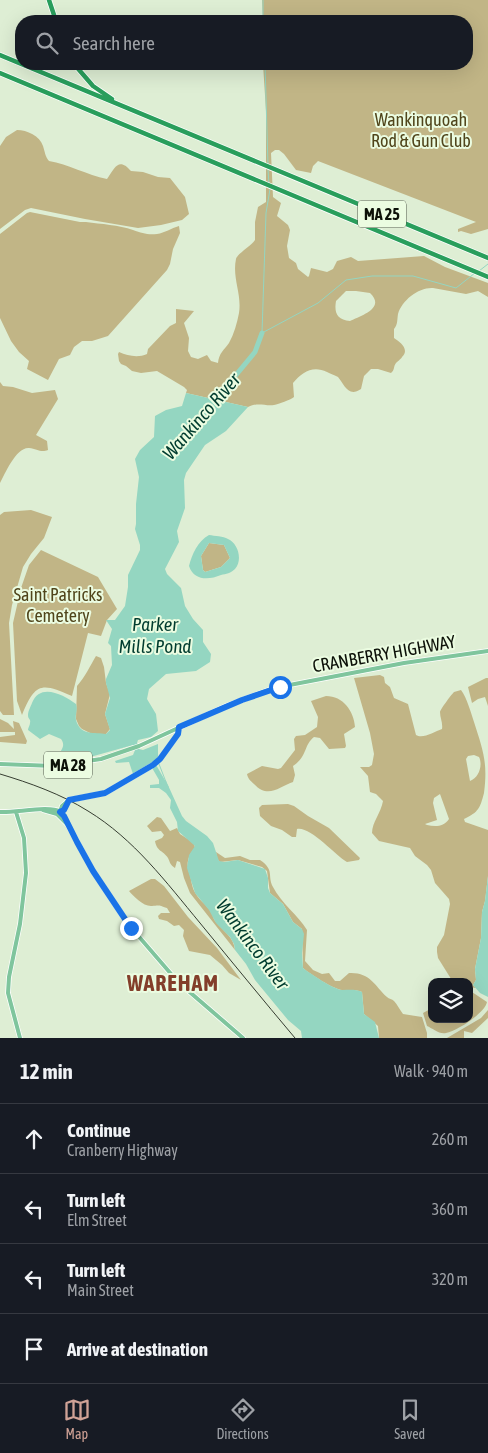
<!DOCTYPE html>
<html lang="en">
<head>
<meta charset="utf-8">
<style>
  :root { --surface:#171b24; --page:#20242c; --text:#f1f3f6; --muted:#9ea1a6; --line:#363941; --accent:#d0a296 }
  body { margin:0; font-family:"Asap Condensed",sans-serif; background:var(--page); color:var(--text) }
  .controls { position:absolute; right:15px; bottom:15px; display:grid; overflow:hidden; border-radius:10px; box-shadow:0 5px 20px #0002 }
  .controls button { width:45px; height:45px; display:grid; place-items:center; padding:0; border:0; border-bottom:1px solid var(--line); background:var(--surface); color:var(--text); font:25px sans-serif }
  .stop { position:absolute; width:15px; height:15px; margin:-11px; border:4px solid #1a73e8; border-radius:50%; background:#fff }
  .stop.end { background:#1a73e8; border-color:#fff; box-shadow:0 1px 5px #0008 }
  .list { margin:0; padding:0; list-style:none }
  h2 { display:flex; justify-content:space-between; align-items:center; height:65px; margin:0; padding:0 20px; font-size:21px }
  h2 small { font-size:16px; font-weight:400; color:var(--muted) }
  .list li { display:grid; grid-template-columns:32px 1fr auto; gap:15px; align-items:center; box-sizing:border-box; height:70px; padding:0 20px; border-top:1px solid var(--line) }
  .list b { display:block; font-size:19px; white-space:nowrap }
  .list p { margin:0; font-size:16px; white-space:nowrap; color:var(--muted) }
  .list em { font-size:16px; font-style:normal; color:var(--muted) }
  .icon { flex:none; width:28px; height:28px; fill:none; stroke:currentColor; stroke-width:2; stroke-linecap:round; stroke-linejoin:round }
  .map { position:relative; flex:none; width:488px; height:1038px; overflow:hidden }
  .search { position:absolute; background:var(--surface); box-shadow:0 5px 20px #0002; left:15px; right:15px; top:15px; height:55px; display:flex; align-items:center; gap:12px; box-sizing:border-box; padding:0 18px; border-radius:20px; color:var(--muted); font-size:19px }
  .sheet { height:345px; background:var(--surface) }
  nav { display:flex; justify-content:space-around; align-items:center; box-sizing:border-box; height:70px; border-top:1px solid var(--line); background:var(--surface); font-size:14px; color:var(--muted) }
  nav a { display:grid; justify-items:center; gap:2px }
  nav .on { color:var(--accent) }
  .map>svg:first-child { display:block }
</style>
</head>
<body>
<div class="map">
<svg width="488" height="1038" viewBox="0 0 488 1038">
  <rect width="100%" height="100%" fill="#deeed4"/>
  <!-- green -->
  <path fill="#c1b586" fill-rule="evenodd" d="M 262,0 L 488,0 L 488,229 L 471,234 L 461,231 L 458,232 L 458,229 L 476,222 L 318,161 L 313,166 L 311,173 L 296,170 L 284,154 L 279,150 L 275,150 L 271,153 L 273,197 L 281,203 L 277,216 L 288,225 L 290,230 L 287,246 L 289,258 L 296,263 L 298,269 L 308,277 L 309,276 L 311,268 L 327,272 L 333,269 L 337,261 L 351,257 L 358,261 L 424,256 L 445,267 L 488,283 L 488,297 L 478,291 L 466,294 L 433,288 C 419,287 402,300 398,314 C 397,320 398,324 394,329 L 394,338 C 400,342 410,349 402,357 C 402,358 397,362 396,363 C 393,367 395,370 391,373 L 378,369 L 371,369 L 364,376 L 361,389 C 348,398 344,384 338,377 C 335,375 330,374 327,372 C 313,365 302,372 293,383 L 294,397 C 290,400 279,404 274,405 C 264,406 258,402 248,407 L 186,393 L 187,390 L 184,387 L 157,371 L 141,373 L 132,371 L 126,366 L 121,364 L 119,361 L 118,354 L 119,352 C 128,356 138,358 147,354 L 148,349 L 170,326 L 176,323 L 176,309 L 194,311 L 184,323 L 189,338 L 188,351 L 191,357 L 198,359 L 207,355 L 211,361 L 218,363 C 219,353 224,350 229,343 C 234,334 237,323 239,313 C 242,294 232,278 236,259 C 237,254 251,246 255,240 L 255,222 L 258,207 L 266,202 L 266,111 L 263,64 L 467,64 L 467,21 L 263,21 ZM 346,291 L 356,291 L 370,293 C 386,308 361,316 350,321 C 337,320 334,313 336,301 Z
    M 17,130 C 27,130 40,136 43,146 C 45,152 45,156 49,161 C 68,164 87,175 107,179 C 115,167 119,157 131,171 L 143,172 L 158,177 L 170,178 L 185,197 L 189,214 L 182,220 L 161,225 L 138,228 L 85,219 L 31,208 L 25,210 L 0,229 L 0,146 L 6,137 Z
    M 30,212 L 80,222 L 86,222 C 101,224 119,225 133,230 C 142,233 147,235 157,234 C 165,233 171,228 179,226 L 180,233 L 173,249 L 170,264 L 167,270 L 108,336 L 92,341 L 82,341 L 74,347 L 70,355 L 59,359 L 48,380 L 27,369 L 29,361 L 19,352 L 11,341 L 0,318 L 0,234 L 27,213 Z
    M 0,382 L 3,386 L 13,387 L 32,393 L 55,390 L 58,399 L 36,435 L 47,441 L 48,450 C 41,453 37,449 29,448 C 16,447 5,474 0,483 Z
    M 31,510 L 52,517 L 44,538 L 31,554 L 23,567 L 12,605 L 9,623 L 14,715 L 3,715 L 0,711 L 0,515 L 4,512 Z
    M 209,543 L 224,545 L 230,558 L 221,567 L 205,572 L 203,570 L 201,556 Z
    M 41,550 L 98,577 L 117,609 L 107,620 L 101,636 L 88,633 L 72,696 C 41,682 35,683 22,715 L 17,701 L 13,623 L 21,588 L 29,565 Z
    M 96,656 L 101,658 L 104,667 L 106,683 L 110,694 L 105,714 L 110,729 L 106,734 L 92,734 L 82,729 L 79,726 L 76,719 L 77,686 C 85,677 90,666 96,656 Z
    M 380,675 L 384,677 L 385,683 L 390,687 L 394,698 L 408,704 L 416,735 C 423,739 434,732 442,729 C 443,723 440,718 440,712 C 440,710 451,695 454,692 L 461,690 C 467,698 471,713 474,722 C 483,750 488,763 484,793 C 480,808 479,812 464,819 L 465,822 L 488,830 L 488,876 L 485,901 L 482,912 L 481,938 L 475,969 L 476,980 L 473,985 L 476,988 L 469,987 L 469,982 L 453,982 L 438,958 L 437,952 L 437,947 L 444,935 L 450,904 L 449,899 L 435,883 L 431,870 L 427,865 L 415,856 L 410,848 L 379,841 L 372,833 C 372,822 381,813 383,801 L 376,794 L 370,792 L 368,776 L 360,767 L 369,767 L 372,765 L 374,754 L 370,733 L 354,678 ZM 474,755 L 479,757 C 483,765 479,778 470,781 L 466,759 L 468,756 ZM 440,794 L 449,819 C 444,827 435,827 427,825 L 425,824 L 437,820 L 433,803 L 434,798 Z
    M 486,678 L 488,678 L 488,706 L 485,697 L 478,699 L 472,703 L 468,687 Z
    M 326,696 C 343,696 354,711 355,727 L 344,734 L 346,746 L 345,748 L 329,749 L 320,738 L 314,737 C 303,746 308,756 293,766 L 295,775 L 293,782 C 279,787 268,799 254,784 C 250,780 248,779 247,774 L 262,766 L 278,769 L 281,768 L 295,750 L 294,739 L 296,736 L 305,735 L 317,727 L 318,717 L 311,701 Z
    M 0,719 L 8,723 L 14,729 L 13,721 L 19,723 L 27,741 L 26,744 L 0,742 L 0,737 L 15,735 L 15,732 L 0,732 Z
    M 288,804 L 294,806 L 308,816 L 329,828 L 360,858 L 359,860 L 347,862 C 335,855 310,826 297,829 L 296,837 L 292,837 L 282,830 L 271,826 L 260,816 L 259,808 L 262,805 Z
    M 157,817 L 161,818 L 170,831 L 177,828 L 180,834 L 194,843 L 195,848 C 188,855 186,864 189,872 C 192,880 191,887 196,894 C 200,901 207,905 211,912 C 213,915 213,919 216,922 C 223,931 234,937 235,950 L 190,893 L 184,878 L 180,862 L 177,861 L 175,868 C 170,865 170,862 168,858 C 163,850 157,852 155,841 L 162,838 L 164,835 L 161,831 L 152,832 L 147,826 Z
    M 216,852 L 225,858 L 240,856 L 250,860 L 260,860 C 275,870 267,876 273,887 C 281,903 298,915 307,930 L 305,961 L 313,970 L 322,974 L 329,973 L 335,981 L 340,981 L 349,973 C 370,972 374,985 387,997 C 389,999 392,999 394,1001 C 397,1004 400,1010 403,1014 L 422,1017 L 427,1033 L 427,1038 L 379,1038 L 378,1026 L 364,1014 L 362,992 C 354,989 350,991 342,990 C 333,989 310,974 303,968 L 302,929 L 293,922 L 283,904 L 270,893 L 267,871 L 262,867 L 238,860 L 220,862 L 217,859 Z
    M 151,879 L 155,879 L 164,886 L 188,917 L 217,948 L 241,980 L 229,973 L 222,965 L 210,955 L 189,951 L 183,936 L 184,930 L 179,925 L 174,926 L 167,921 L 159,919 L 158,916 L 161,913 L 170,913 L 167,908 C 159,905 159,905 152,906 C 144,907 133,896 129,891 Z
    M 469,990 L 487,1002 C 485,1013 457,1031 446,1033 C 440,1035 432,1028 427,1026 L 423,1013 L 432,1008 L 432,1019 L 469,1019 Z
    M 488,1010 L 488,1018 L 472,1033 L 464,1031 L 464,1038 L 447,1038 L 481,1018 Z"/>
  <!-- water -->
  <path fill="#94d6c1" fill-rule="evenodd" d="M 186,393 L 248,407 L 226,431 L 205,445 L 186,473 L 184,480 L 185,508 L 177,531 L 179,542 L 165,569 L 167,574 L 181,588 L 185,606 L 193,619 L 203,630 L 203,642 L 211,654 L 210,662 L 196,671 L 166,674 L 149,689 L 147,699 L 156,714 L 158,731 L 151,737 L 138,740 L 137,743 L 139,749 L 143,750 L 158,744 L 158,758 L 156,760 L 133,774 L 129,762 L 116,763 L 115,761 L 133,755 L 135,750 L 133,745 L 83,759 L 60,756 L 59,755 C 61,749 66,746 61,739 L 49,734 L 40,739 L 28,730 C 28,728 30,725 30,723 C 31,718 28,720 28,715 C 28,711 31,706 32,703 C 40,682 64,695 76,704 C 78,710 75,714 76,720 C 80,736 95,732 106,734 L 110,730 L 105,714 L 110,698 L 106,683 L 106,679 L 112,665 L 111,646 L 108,643 L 112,629 L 106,620 L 115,620 L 125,606 L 128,587 L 128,575 L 140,550 L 140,545 L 135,529 L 136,524 L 136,504 L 139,477 L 135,459 L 140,450 L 154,437 L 155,416 L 166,410 L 182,406 Z
    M 209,535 C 215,536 223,536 228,539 C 238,543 243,560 235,569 C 231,573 226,574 221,575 C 209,580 194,581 189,566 C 192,554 198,541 209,535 ZM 209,543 L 224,545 L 230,558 L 221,567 L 205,572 L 203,570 L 201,556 Z
    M 159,779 L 163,782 L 166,781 L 167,783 L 182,816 L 186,821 L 207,836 L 213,843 L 219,861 L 224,862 L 238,860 L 265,869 L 268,878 L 268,888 L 270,893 L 283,904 L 293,922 L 302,929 L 304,934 L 302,953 L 303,968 C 311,974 333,989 342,990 C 350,990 355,989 362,992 L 364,1014 L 375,1022 L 379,1038 L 302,1038 L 301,1031 L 288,1020 L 255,980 L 246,964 L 235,950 L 234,944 L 230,937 L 216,923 L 209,910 L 195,893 L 187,868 L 189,855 L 195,846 L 178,831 L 177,822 L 170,808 L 171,800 L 166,793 L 159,788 L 150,788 L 150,785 L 159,784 Z
    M 488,876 L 488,997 L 480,993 L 473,985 L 476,980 L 475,969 L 481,938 L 482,912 L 485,901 Z"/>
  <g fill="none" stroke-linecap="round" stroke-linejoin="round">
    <!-- stream -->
    <path stroke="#94d6c1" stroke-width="1" d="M 263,0 L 263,21
      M 265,64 L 268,165
      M 268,169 L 269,185
      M 270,189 L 266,213 L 262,333 L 318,303 L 346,280 L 372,276 L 413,276 L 456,288 L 475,273
      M 479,271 L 488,264
      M 159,764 L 166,782"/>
    <!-- river -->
    <path stroke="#94d6c1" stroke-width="5" d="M 211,405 L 255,352 L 262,333
      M 155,768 L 166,787"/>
    <!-- major casing -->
    <g stroke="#fff" stroke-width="5.5">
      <path id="major" d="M 0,764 L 54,766 L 101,759 L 139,746 L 226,706 L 274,688 L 404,663 L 488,651
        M 43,810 L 57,814 L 67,824
        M 0,812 C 16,813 49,805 61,812 L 93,871 L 128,924 L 178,982 L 243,1038
        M 16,812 L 24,838 L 26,873 L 20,924 L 9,977 L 8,993 L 20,1038
        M 59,815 L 62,806 L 69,800 L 105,793 L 153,765 L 160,759 L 178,734 L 179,727"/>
    </g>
    <!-- highway casing -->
    <g stroke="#fff" stroke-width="6">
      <path id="highway" d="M 49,0 L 56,21
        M 0,55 L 488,258
        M 74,64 L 93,86 L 112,99
        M 0,73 L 488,277"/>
    </g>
    <!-- major -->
    <use href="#major" stroke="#7fc59d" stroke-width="4"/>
    <!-- highway -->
    <use href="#highway" stroke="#299e5c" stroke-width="4.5"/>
    <!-- rail -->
    <path stroke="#363d31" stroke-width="1" d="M 0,774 C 30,783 61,794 88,811 C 134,839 166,882 200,923 C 232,962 263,1000 295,1038"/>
  </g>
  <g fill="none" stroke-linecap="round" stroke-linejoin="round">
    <!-- route -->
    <path stroke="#1a73e8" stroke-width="6" d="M 131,928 L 93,871 L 77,842 L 64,816 L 60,812 L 64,810 L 69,800 L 105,793 L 153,765 L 160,759 L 178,734 L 179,727 L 242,700 L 280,687"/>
  </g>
  <g text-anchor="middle" stroke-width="4" stroke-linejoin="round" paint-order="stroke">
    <!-- shield labels -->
    <g fill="#ebfce1" stroke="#50584a" stroke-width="1">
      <rect x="358" y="200.5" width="48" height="27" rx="4"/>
      <rect x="44" y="751.5" width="48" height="27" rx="4"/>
    </g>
    <g font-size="16" font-weight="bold" fill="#0d1209">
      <text x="382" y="220">MA 25</text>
      <text x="68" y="771">MA 28</text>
    </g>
    <!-- park labels -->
    <g font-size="18" fill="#50451b" stroke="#ebfce1">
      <text x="421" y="126">Wankinquoah<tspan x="421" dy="21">Rod &amp; Gun Club</tspan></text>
      <text x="58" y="601">Saint Patricks<tspan x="58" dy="21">Cemetery</tspan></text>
    </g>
    <!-- street labels -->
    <g font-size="18" fill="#0d1209" stroke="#ebfce1">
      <text transform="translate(384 654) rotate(-10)" y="6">CRANBERRY HIGHWAY</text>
    </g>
    <!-- water labels -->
    <g font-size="19" font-style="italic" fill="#003c2f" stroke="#ebfce1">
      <text transform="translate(201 416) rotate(-49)" y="7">Wankinco River</text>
      <text x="155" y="631">Parker<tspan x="155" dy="22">Mills Pond</tspan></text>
      <text transform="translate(253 944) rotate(53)" y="7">Wankinco River</text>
    </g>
    <!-- district labels -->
    <g font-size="22" font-weight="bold" letter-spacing="1" fill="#833e2a" stroke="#ebfce1">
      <text x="173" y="991">WAREHAM</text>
    </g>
  </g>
</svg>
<div class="controls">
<button><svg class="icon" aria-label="layers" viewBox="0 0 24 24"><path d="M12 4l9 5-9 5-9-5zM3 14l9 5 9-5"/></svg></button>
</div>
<div class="stop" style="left:280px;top:687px"></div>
<div class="stop end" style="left:131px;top:928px"></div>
<div class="search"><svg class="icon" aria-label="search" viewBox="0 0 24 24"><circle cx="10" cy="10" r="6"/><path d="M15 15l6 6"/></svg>Search here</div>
</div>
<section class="sheet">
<h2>12 min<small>Walk · 940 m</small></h2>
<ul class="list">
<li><svg class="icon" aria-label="ahead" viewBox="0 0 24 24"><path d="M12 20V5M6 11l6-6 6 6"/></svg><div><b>Continue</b><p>Cranberry Highway</p></div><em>260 m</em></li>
<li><svg class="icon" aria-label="left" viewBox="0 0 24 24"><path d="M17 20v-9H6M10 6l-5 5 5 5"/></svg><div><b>Turn left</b><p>Elm Street</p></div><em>360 m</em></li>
<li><svg class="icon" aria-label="left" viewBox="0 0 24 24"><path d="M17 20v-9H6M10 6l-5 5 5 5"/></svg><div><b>Turn left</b><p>Main Street</p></div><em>320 m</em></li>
<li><svg class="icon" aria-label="arrive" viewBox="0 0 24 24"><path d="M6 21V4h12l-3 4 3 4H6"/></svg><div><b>Arrive at destination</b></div></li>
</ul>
</section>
<nav>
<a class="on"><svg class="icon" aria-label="map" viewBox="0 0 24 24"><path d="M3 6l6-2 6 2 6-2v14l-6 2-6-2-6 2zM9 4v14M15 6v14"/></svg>Map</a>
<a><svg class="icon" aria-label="directions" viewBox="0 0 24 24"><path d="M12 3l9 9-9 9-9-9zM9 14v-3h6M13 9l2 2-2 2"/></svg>Directions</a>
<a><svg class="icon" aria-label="saved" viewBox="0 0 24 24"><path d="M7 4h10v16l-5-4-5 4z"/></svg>Saved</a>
</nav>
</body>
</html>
